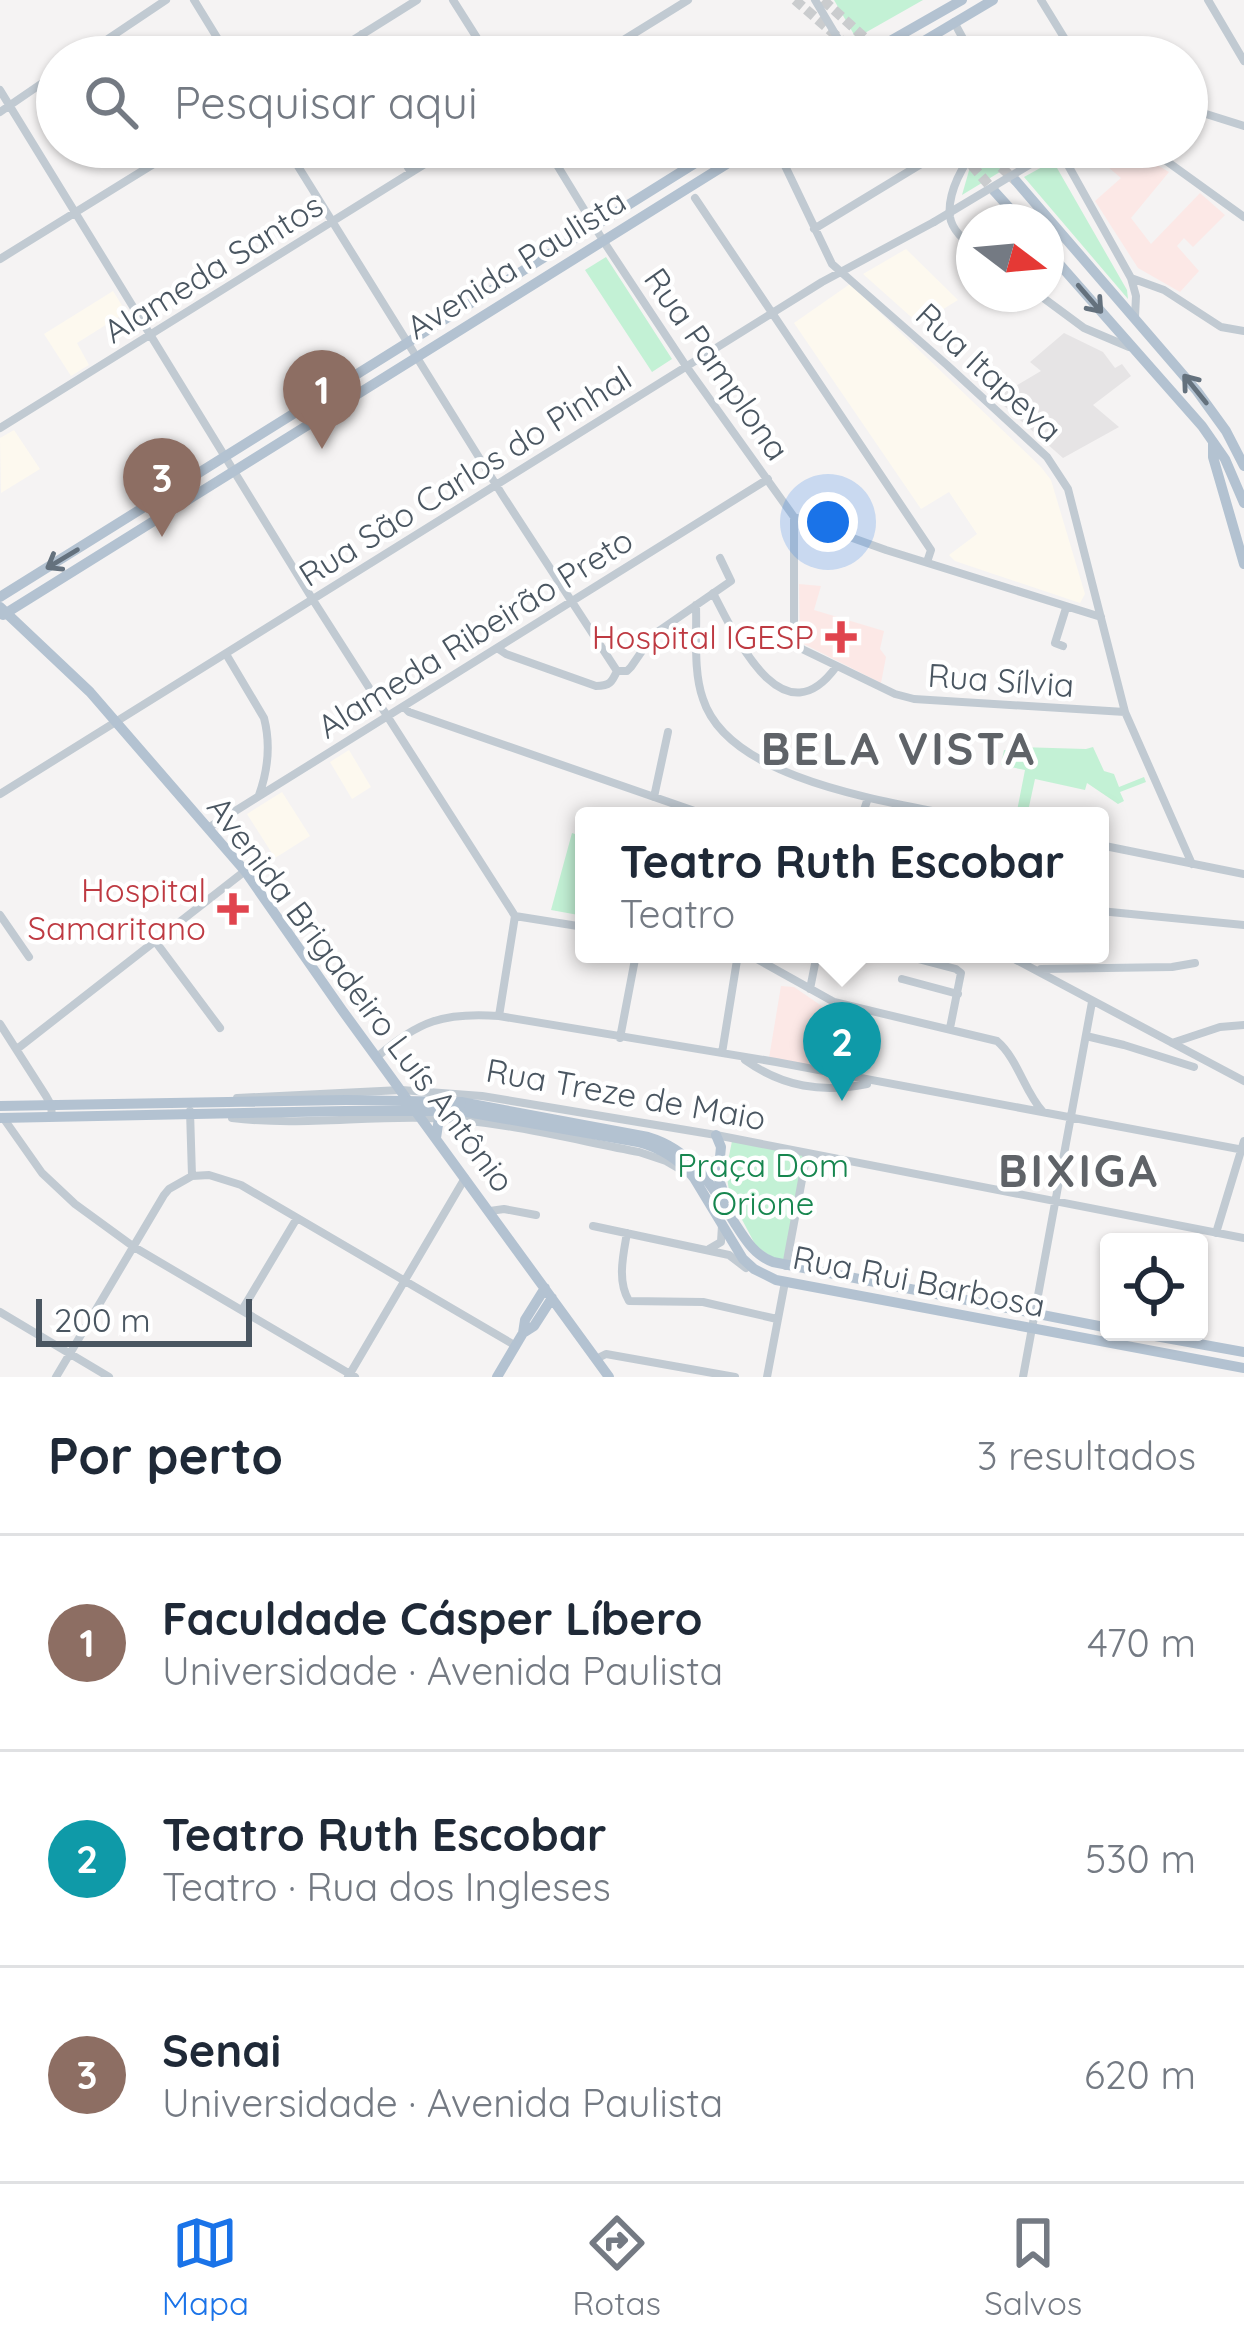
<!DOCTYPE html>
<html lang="pt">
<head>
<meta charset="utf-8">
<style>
  :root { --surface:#fff; --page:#f2f2f3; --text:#1f2937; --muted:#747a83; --line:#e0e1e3; --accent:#1a73e8 }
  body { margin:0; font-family:Quicksand,sans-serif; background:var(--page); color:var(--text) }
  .controls { position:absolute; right:36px; bottom:36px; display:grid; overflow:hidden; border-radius:12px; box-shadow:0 3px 9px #0004 }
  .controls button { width:108px; height:108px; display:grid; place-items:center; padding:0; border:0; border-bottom:3px solid var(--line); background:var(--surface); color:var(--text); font:60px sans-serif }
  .compass { position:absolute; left:956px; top:204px; width:108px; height:108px; border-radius:50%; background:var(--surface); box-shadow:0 3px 9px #0004; rotate:106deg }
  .scale { position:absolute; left:36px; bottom:30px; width:216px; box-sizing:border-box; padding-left:12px; border:6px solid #4a5661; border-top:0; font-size:33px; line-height:42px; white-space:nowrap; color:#4a5661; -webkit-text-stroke:9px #fff; paint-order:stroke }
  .you { position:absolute; left:828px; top:522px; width:42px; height:42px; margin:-30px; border:9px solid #fff; border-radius:50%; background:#1a73e8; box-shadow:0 0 0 18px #1a73e833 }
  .badge { display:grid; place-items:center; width:78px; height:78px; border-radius:50%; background:var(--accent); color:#fff; font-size:39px; font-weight:700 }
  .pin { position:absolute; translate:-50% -99px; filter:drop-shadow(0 3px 6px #0008) }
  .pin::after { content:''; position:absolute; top:63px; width:42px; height:36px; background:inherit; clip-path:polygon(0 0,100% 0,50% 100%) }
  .popup { position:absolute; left:575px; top:807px; width:534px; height:156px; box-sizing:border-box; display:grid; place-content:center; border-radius:12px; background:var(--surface); filter:drop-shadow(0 3px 9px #0005); font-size:39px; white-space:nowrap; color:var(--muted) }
  .popup b { font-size:45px; color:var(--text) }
  .popup::after { content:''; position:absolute; left:50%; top:100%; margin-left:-24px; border:24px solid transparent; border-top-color:var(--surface) }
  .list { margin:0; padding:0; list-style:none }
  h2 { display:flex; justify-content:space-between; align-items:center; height:156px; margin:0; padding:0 48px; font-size:51px }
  h2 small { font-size:39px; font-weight:400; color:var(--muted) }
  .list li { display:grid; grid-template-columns:78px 1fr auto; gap:36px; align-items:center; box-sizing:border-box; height:216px; padding:0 48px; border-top:3px solid var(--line) }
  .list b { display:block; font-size:45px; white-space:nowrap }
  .list p { margin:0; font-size:39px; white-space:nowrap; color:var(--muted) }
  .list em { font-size:39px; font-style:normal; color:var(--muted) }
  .icon { flex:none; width:66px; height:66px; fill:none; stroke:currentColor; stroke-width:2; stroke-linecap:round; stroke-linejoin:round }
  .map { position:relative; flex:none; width:1244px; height:1377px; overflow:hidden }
  .search { position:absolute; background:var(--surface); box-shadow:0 3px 9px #0004; left:36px; right:36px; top:36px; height:132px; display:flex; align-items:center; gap:30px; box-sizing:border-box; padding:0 42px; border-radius:66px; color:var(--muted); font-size:45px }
  .sheet { height:804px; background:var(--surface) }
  nav { display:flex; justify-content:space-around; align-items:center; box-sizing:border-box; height:168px; border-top:3px solid var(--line); background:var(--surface); font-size:33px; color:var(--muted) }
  nav a { display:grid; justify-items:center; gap:6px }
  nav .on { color:var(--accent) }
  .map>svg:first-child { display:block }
</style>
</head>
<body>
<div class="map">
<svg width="1244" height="1377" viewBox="0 0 1244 1377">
  <rect width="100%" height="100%" fill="#f5f3f3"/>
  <!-- commercial -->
  <path fill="#fdf9ef" d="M 906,249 L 958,300 L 919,324 L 863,274 Z
    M 850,284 L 1041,467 L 1051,480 L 1085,594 L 1080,603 L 955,561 L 949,555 L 977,534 L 949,492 L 921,509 L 794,323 Z
    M 113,291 L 139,333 L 133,337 L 120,316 L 77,343 L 89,365 L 71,376 L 44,334 Z
    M 14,430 L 40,469 L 1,493 L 0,438 Z
    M 349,750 L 371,787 L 352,799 L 330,762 Z
    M 282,792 L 310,836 L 275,858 L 247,814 Z"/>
  <!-- education -->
  <path fill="#e6e4e5" d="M 1064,333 L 1103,352 L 1115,368 L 1122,364 L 1131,376 L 1093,405 L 1119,427 L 1063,458 L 995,398 L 1041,371 L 1030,362 Z"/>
  <!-- medical -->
  <path fill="#fce8e6" d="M 1113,147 L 1127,147 L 1169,172 L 1131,218 L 1151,244 L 1200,193 L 1225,215 L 1193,247 L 1184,238 L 1177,246 L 1199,271 L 1180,292 L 1138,268 L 1095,201 L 1121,178 L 1102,162 Z
    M 799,584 L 821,586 L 814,610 L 884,631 L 880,649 L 886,657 L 881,683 L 800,642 Z
    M 781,986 L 794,987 L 832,1013 L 822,1067 L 769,1058 Z"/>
  <!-- green -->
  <path fill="#c3f1d5" d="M 834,0 L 923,0 L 856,38 Z
    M 1041,147 L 962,195 L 970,167 L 989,149 Z
    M 1053,161 L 1127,290 L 1128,299 L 1024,177 Z
    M 606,257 L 672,359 L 652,372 L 585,270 Z
    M 1019,747 L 1086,749 L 1093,747 L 1104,771 L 1114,774 L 1119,787 L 1144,777 L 1146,782 L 1120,792 L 1124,801 L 1118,804 L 1087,783 L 1085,790 L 1035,779 L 1027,816 L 1016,816 L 1025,770 L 1001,765 L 1004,750 L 1018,751 Z
    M 572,833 L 584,837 L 584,916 L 551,910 Z
    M 732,1141 L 804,1155 L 785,1261 L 773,1258 L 756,1246 L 730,1197 L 726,1171 Z"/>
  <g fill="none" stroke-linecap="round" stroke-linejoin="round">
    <!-- major-tunnel -->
    <path stroke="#caccce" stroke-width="10" stroke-dasharray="10 5" stroke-linecap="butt" d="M 795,0 L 861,57
      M 823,0 L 886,57
      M 979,147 L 1016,181
      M 962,154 L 995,192"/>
    <!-- minor -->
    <path stroke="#c1cad2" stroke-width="8" d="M 194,0 L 229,57
      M 453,0 L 489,57
      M 815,0 L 849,57
      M 1041,0 L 1076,57
      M 1208,0 L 1244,61
      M 954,22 L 973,57
      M 362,34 L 376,57
      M 81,57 L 166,0
      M 326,57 L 417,0
      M 596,57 L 688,0
      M 0,90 L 313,600 L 515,916
      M 1187,108 L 1244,126
      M 0,112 L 57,73
      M 286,147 L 503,496 L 617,671
      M 395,147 L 411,172
      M 546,147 L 604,242 L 686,366 L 794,517 L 886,550 L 1101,617
      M 776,147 L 832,264 L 947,365 L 1047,457 L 1068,489 L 1125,712 L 1192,864
      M 958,147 L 963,164
      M 1052,147 L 1064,158 L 1131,278 L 1136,296 L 1135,317
      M 1147,147 L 1244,217
      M 695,198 L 931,550 L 927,562
      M 814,229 L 949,147
      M 974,248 C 964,240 952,230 950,217 C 947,194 963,160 981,147
      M 0,259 L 181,147
      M 1131,278 L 1164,290 L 1221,327 L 1244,331
      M 1038,294 L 1084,328 L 1129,347
      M 0,428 L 452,147
      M 794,517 L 794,639 L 802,649 L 895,694 L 914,699 L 1125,712
      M 713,593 C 735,635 782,741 836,667
      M 696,605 C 697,635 693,671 703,699 C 729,780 886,801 958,816
      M 1063,646 L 1055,643 L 1066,608
      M 497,648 L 506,654 L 596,686 C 610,686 612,682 617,671 L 627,671 L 631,667 L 653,635 L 731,581 L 720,558
      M 226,654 L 264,718 C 271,745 268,770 259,795
      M 404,707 L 409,712 L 709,816
      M 0,794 L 822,282 L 934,222
      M 654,797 L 668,732
      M 862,816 L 868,798
      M 208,828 L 768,479
      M 1100,845 L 1244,874
      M 1100,911 L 1244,925
      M 0,915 L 29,957
      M 515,916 L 584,927
      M 155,941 L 220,1028
      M 748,954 L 834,1002 L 997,1041 C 1018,1059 1024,1091 1043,1112
      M 899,954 L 956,969 L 961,973 L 950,1028
      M 1005,954 L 1244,1081
      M 1041,969 L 1172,967 L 1195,963
      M 902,979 L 958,994
      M 810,989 L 817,954
      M 499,1016 L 515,916
      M 0,1024 L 46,1096 L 51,1105 L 52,1117
      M 1086,1036 L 1124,1045 L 1194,1067
      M 620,1038 L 636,954
      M 1172,1043 L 1220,1027 L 1244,1025
      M 17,1049 L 245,871
      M 722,1053 L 738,954
      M 377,1057 C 418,1021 444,1012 499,1016 L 776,1062 L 1244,1150
      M 745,1060 C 783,1087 822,1093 867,1084
      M 237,1098 L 401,1090 L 482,1096 L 716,1135 L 1244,1238
      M 232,1118 C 297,1126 362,1116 428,1118 C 498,1120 570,1139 639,1152 L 666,1161 L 678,1168
      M 4,1119 L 42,1173 L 75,1204 L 134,1247 L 355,1377
      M 192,1176 L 209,1175 L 241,1185 L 516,1346
      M 490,1211 L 504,1209 L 536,1215
      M 593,1226 L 729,1255 L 746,1268
      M 627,1233 C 623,1256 617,1281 629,1301 L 703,1302 L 777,1319
      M 1216,1233 L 1244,1141
      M 709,1249 L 721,1242 L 722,1225
      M 786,1266 L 807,1153
      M 242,1310 L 297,1218
      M 0,1312 L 109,1377
      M 596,1359 L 606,1354 L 735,1377
      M 56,1377 L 164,1195 L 169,1189 L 192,1176 L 190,1111
      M 348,1377 L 465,1178
      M 767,1377 L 785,1282
      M 1023,1377 L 1092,1002"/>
    <!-- major -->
    <path stroke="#b3c2d1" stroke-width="10" d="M 862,57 L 962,0
      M 897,57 L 993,0
      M 1016,181 L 1197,391 L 1226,431 L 1244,466
      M 995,192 L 1022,222
      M 1046,249 L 1202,426 L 1225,459 L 1244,503
      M 1213,444 L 1213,457 L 1244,564
      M 0,597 L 721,147
      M 0,607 L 90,692 L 245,871 L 342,1010 L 609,1377
      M 3,615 L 754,147
      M 461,1102 L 648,1137 C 692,1150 711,1184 734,1222 C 745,1239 754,1255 773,1262 L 1109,1328
      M 0,1106 L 346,1100
      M 461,1111 L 638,1142 C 661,1148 679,1159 694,1178 L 743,1259 L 754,1269 L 776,1280 L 1244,1368
      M 0,1118 L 346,1111
      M 716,1135 L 721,1147 L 718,1177 L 726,1199
      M 436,1138 L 439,1118
      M 1133,1332 L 1244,1352
      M 523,1333 L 534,1326 L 552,1298
      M 497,1377 L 523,1333 L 525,1320 L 545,1288"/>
    <!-- minor-bridge -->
    <path stroke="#c1cad2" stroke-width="8" d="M 934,222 L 1059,147"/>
    <!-- major-bridge -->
    <path stroke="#b3c2d1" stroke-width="10" d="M 346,1100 L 461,1102
      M 346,1111 L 461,1111"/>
  </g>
  <!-- one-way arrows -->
  <defs><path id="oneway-shaft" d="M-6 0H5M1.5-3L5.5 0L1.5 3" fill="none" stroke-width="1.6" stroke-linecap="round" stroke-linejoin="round" transform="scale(3)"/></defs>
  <g stroke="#64717d">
    <use href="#oneway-shaft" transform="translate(1090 299) rotate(49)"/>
    <use href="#oneway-shaft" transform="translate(1195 389) rotate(-129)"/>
    <use href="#oneway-shaft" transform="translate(62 559) rotate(149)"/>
  </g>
  <!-- markers -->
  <g fill="#e0444e" stroke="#fff" stroke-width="4.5">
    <path d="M835 619h12v12h12v12h-12v12h-12v-12h-12v-12h12z"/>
    <path d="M227 891h12v12h12v12h-12v12h-12v-12h-12v-12h12z"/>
  </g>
  <g text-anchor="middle" stroke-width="9" stroke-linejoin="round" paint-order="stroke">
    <!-- street labels -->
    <g font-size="33" fill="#4a5661" stroke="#fff">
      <text transform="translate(516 264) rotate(-32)" y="12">Avenida Paulista</text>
      <text transform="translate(213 268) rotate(-32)" y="12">Alameda Santos</text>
      <text transform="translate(717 364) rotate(55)" y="12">Rua Pamplona</text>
      <text transform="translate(989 372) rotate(43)" y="12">Rua Itapeva</text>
      <text transform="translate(465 476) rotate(-32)" y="12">Rua São Carlos do Pinhal</text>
      <text transform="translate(475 633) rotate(-32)" y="12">Alameda Ribeirão Preto</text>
      <text transform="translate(1001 680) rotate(4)" y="12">Rua Sílvia</text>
      <text transform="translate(361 994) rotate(53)" y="12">Avenida Brigadeiro Luís Antônio</text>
      <text transform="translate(626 1094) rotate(10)" y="12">Rua Treze de Maio</text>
      <text transform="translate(919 1281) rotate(11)" y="12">Rua Rui Barbosa</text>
    </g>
    <!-- health labels -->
    <g font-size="33" fill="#be3a42" stroke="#fff" text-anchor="end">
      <text x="814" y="649">Hospital IGESP</text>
      <text x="206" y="902">Hospital<tspan x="206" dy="38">Samaritano</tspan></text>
    </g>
    <!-- park labels -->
    <g font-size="33" fill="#17864f" stroke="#fff">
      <text x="763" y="1177">Praça Dom<tspan x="763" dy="38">Orione</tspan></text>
    </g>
    <!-- district labels -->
    <g font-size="45" font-weight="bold" letter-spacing="3" fill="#5f6368" stroke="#fff">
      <text x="899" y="765">BELA VISTA</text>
      <text x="1079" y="1187">BIXIGA</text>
    </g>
  </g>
</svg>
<div class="controls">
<button><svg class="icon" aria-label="locate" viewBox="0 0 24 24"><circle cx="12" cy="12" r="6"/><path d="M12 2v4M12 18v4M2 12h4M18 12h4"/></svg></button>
</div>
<svg class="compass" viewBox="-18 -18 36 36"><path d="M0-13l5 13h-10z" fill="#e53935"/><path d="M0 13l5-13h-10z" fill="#747a83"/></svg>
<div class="scale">200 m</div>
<div class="you"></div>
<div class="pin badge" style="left:322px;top:449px;background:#8d6e63">1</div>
<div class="pin badge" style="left:842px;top:1101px;background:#0f9aa8">2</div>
<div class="popup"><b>Teatro Ruth Escobar</b>Teatro</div>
<div class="pin badge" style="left:162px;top:537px;background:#8d6e63">3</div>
<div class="search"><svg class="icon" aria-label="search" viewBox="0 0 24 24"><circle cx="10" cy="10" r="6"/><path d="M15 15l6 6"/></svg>Pesquisar aqui</div>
</div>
<section class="sheet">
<h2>Por perto<small>3 resultados</small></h2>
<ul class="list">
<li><span class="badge" style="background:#8d6e63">1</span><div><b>Faculdade Cásper Líbero</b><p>Universidade · Avenida Paulista</p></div><em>470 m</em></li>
<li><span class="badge" style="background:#0f9aa8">2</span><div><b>Teatro Ruth Escobar</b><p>Teatro · Rua dos Ingleses</p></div><em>530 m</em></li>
<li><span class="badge" style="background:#8d6e63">3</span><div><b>Senai</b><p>Universidade · Avenida Paulista</p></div><em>620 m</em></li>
</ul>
</section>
<nav>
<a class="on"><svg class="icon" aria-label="map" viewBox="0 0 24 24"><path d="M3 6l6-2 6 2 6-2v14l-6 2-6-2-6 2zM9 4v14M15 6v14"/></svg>Mapa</a>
<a><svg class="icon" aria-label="directions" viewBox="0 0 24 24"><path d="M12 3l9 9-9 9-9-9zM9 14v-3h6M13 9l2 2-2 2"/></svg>Rotas</a>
<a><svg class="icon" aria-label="saved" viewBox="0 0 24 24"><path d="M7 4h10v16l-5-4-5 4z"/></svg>Salvos</a>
</nav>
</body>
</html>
